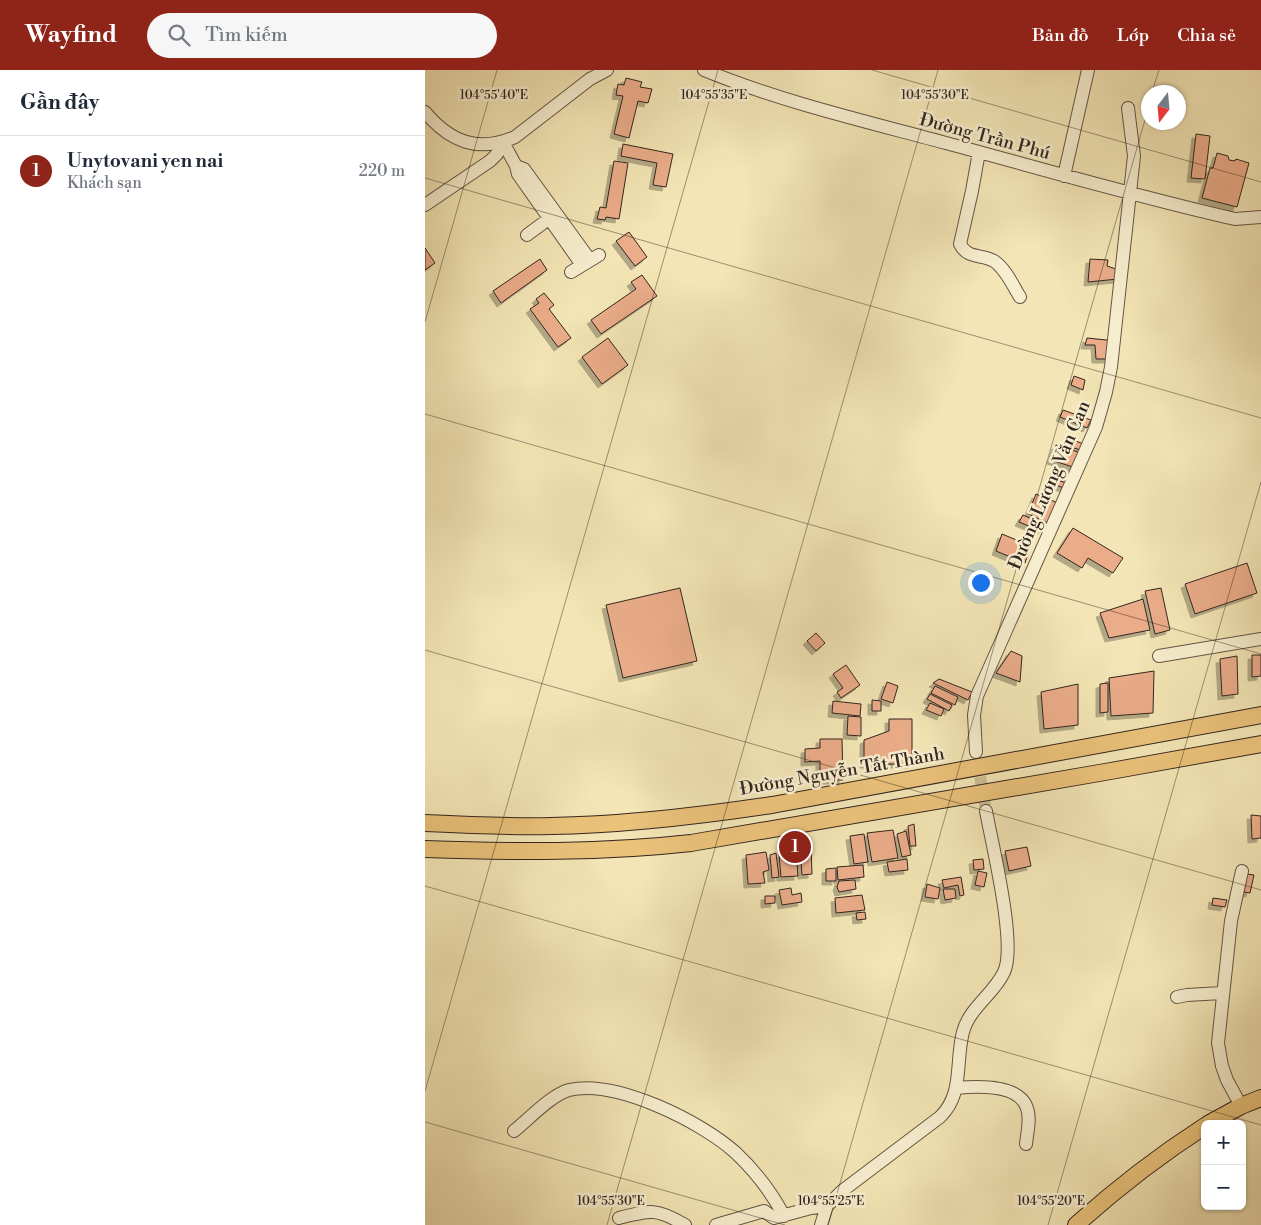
<!DOCTYPE html>
<html lang="vi">
<head>
<meta charset="utf-8">
<style>
  :root { --surface:#fff; --page:#f6f6f7; --text:#1f2937; --muted:#747a83; --line:#e0e1e3; --accent:#8f2418 }
  body { margin:0; font-family:"Libre Bodoni",serif; background:var(--page); color:var(--text) }
  .controls { position:absolute; right:15px; bottom:15px; display:grid; overflow:hidden; border-radius:8px; box-shadow:0 1px 4px #0004 }
  .controls button { width:45px; height:45px; display:grid; place-items:center; padding:0; border:0; border-bottom:1px solid var(--line); background:var(--surface); color:var(--text); font:25px sans-serif }
  .compass { position:absolute; left:716px; top:15px; width:45px; height:45px; border-radius:50%; background:var(--surface); box-shadow:0 1px 4px #0004; rotate:196deg }
  .you { position:absolute; left:555px; top:512px; width:18px; height:18px; margin:-12px; border:4px solid #fff; border-radius:50%; background:#1a73e8; box-shadow:0 0 0 8px #1a73e833 }
  .badge { display:grid; place-items:center; width:32px; height:32px; border-radius:50%; background:var(--accent); color:#fff; font-size:16px; font-weight:700 }
  .pin { position:absolute; translate:-50% -50%; border:2px solid #fff; box-shadow:0 1px 5px #0006 }
  .list { margin:0; padding:0; list-style:none }
  h2 { display:flex; justify-content:space-between; align-items:center; height:65px; margin:0; padding:0 20px; font-size:21px }
  h2 small { font-size:16px; font-weight:400; color:var(--muted) }
  .list li { display:grid; grid-template-columns:32px 1fr auto; gap:15px; align-items:center; box-sizing:border-box; height:70px; padding:0 20px; border-top:1px solid var(--line) }
  .list b { display:block; font-size:19px; white-space:nowrap }
  .list p { margin:0; font-size:16px; white-space:nowrap; color:var(--muted) }
  .list em { font-size:16px; font-style:normal; color:var(--muted) }
  .icon { flex:none; width:28px; height:28px; fill:none; stroke:currentColor; stroke-width:2; stroke-linecap:round; stroke-linejoin:round }
  .map { position:relative; flex:none; width:836px; height:1155px; overflow:hidden }
  header { display:flex; align-items:center; gap:30px; box-sizing:border-box; height:70px; padding:0 25px; background:var(--accent); color:#fff }
  header strong { font-size:24px }
  nav { display:flex; gap:28px; margin-inline-start:auto; font-size:18px }
  .search { width:350px; height:45px; background:var(--page); display:flex; align-items:center; gap:12px; box-sizing:border-box; padding:0 18px; border-radius:28px; color:var(--muted); font-size:19px }
  main { display:flex }
  aside { flex:1; background:var(--surface) }
  .map>svg:first-child { display:block }
</style>
</head>
<body>
<header>
<strong>Wayfind</strong>
<div class="search"><svg class="icon" aria-label="search" viewBox="0 0 24 24"><circle cx="10" cy="10" r="6"/><path d="M15 15l6 6"/></svg>Tìm kiếm</div>
<nav><a>Bản đồ</a><a>Lớp</a><a>Chia sẻ</a></nav>
</header>
<main>
<aside>
<h2>Gần đây<small></small></h2>
<ul class="list">
<li><span class="badge">1</span><div><b>Unytovani yen nai</b><p>Khách sạn</p></div><em>220 m</em></li>
</ul>
</aside>
<div class="map">
<svg width="836" height="1155" viewBox="0 0 836 1155">
  <defs>
    <filter id="shadow"><feDropShadow dx="-4" dy="4" stdDeviation="0" flood-color="#0004"/></filter>
  </defs>
  <rect width="100%" height="100%" fill="#f3e5b5"/>
  <filter id="stains"><feTurbulence type="fractalNoise" baseFrequency=".004" numOctaves="4"/><feColorMatrix values="0 0 0 0 .2 0 0 0 0 .09 0 0 0 0 .02 0 0 0 .5 -.17"/></filter>
  <radialGradient id="worn" r=".72"><stop offset=".6" stop-color="#630" stop-opacity="0"/><stop offset="1" stop-color="#630" stop-opacity=".3"/></radialGradient>
  <!-- building -->
  <path fill="#eaac89" stroke="#33251f" filter="url(#shadow)" d="M 201,8 L 217,12 L 215,17 L 227,19 L 223,33 L 213,31 L 204,68 L 189,64 L 198,26 L 191,25 L 193,14 L 199,15 Z
    M 771,64 L 785,66 L 780,109 L 766,108 Z
    M 198,74 L 248,84 L 241,117 L 228,115 L 232,93 L 196,86 Z
    M 792,83 L 803,86 L 804,90 L 810,91 L 811,89 L 824,93 L 812,137 L 777,128 L 785,98 L 788,98 Z
    M 189,91 L 203,93 L 194,149 L 181,147 L 180,150 L 172,149 L 175,137 L 181,138 Z
    M 204,162 L 222,187 L 210,196 L 191,171 Z
    M 0,178 L 10,193 L 0,200 Z
    M 115,189 L 122,200 L 76,233 L 68,221 Z
    M 665,189 L 683,190 L 682,196 L 694,200 L 693,209 L 663,212 Z
    M 217,205 L 232,226 L 176,264 L 166,250 L 211,219 L 206,212 Z
    M 119,223 L 129,235 L 124,239 L 146,268 L 133,277 L 105,239 L 114,233 L 111,229 Z
    M 183,268 L 203,295 L 177,314 L 157,287 Z
    M 662,268 L 691,271 L 691,289 L 671,289 L 670,275 L 660,275 Z
    M 649,306 L 660,310 L 658,320 L 646,315 Z
    M 638,340 L 666,350 L 662,358 L 635,347 Z
    M 642,368 L 659,374 L 656,380 L 638,375 Z
    M 631,375 L 653,382 L 648,397 L 626,390 Z
    M 630,399 L 648,405 L 645,411 L 626,404 Z
    M 627,408 L 641,413 L 639,418 L 625,413 Z
    M 611,424 L 633,433 L 625,454 L 603,444 Z
    M 598,445 L 620,455 L 616,461 L 594,452 Z
    M 648,458 L 698,488 L 688,503 L 663,488 L 657,498 L 632,483 Z
    M 577,464 L 606,476 L 600,493 L 571,481 Z
    M 822,493 L 832,523 L 770,544 L 760,514 Z
    M 255,518 L 272,591 L 198,608 L 181,535 Z
    M 736,518 L 745,560 L 730,564 L 720,521 Z
    M 718,529 L 725,560 L 684,568 L 675,543 Z
    M 391,563 L 400,573 L 391,581 L 382,571 Z
    M 586,581 L 597,586 L 595,612 L 571,603 Z
    M 827,585 L 836,585 L 836,606 L 827,607 Z
    M 812,586 L 813,624 L 797,626 L 795,589 Z
    M 421,595 L 435,615 L 416,628 L 412,622 L 418,618 L 408,604 Z
    M 729,601 L 728,643 L 686,646 L 684,608 Z
    M 514,609 L 547,622 L 543,630 L 508,613 Z
    M 462,612 L 473,616 L 468,633 L 456,629 Z
    M 683,613 L 683,642 L 675,643 L 675,614 Z
    M 653,614 L 653,655 L 619,659 L 616,622 Z
    M 510,616 L 533,627 L 530,635 L 506,623 Z
    M 505,624 L 527,635 L 524,641 L 502,629 Z
    M 447,630 L 456,631 L 456,641 L 447,641 Z
    M 408,631 L 436,634 L 435,646 L 407,643 Z
    M 505,633 L 519,639 L 516,646 L 501,640 Z
    M 423,646 L 436,647 L 436,666 L 422,665 Z
    M 464,649 L 487,649 L 487,694 L 439,694 L 439,670 L 464,661 Z
    M 395,669 L 417,669 L 418,710 L 395,710 L 395,691 L 380,692 L 380,679 L 395,678 Z
    M 826,745 L 836,746 L 836,768 L 827,769 Z
    M 489,754 L 491,776 L 485,776 L 483,756 Z
    M 468,760 L 473,788 L 447,792 L 442,763 Z
    M 481,761 L 486,785 L 477,787 L 472,764 Z
    M 439,764 L 443,792 L 429,794 L 425,766 Z
    M 386,777 L 387,804 L 377,805 L 375,779 Z
    M 602,777 L 606,796 L 584,801 L 580,781 Z
    M 371,778 L 373,806 L 356,807 L 354,784 L 361,783 L 361,779 Z
    M 341,782 L 344,800 L 338,802 L 340,813 L 323,814 L 321,785 Z
    M 351,783 L 354,807 L 347,808 L 345,785 Z
    M 482,789 L 483,800 L 464,802 L 462,792 Z
    M 558,789 L 559,799 L 549,800 L 548,790 Z
    M 438,795 L 439,807 L 413,810 L 412,797 Z
    M 411,798 L 411,811 L 401,811 L 401,799 Z
    M 553,801 L 562,803 L 559,817 L 550,815 Z
    M 822,804 L 829,805 L 825,823 L 819,822 Z
    M 536,807 L 539,825 L 535,826 L 533,815 L 519,818 L 517,810 Z
    M 430,810 L 431,819 L 414,822 L 412,817 L 414,811 Z
    M 502,814 L 515,818 L 513,829 L 500,827 Z
    M 366,818 L 367,825 L 376,823 L 377,832 L 357,835 L 354,820 Z
    M 518,819 L 530,819 L 531,828 L 520,830 Z
    M 437,825 L 440,840 L 411,843 L 410,828 Z
    M 340,826 L 350,826 L 350,833 L 340,834 Z
    M 788,828 L 802,830 L 800,837 L 787,835 Z
    M 440,842 L 441,849 L 432,850 L 431,843 Z"/>
  <g fill="none" stroke-linecap="round" stroke-linejoin="round">
    <!-- minor-tunnel -->
    <path stroke="#cdbf97" stroke-width="12" stroke-dasharray="12 6" stroke-linecap="butt" d="M 552,689 L 561,741"/>
    <!-- minor casing -->
    <g stroke="#635544" stroke-width="14">
      <path id="minor" d="M 279,0 C 357,32 439,51 521,73 C 617,99 713,127 810,149 L 836,147
        M 0,42 C 25,72 53,83 90,67 L 165,9 L 182,0
        M 78,72 L 91,96
        M 554,82 L 547,121 L 535,174 C 542,189 557,184 569,191 C 581,199 588,216 595,227
        M 639,106 L 663,0
        M 0,135 L 65,91 L 72,84 L 78,72
        M 102,165 L 129,145
        M 157,195 L 93,104 L 91,96 L 99,99 L 165,190
        M 146,202 L 174,185
        M 734,586 L 836,569
        M 551,682 L 549,645 L 552,626 L 671,357 L 681,322 L 686,297 L 709,86 L 703,38
        M 752,927 L 762,925 L 797,923
        M 531,1018 C 552,1016 594,1014 602,1038 C 606,1049 602,1063 601,1074
        M 816,1036 L 802,1010 L 797,996 L 793,973 L 806,851 L 817,801
        M 89,1061 C 104,1049 126,1025 144,1020 C 191,1009 277,1052 311,1083 C 330,1101 347,1123 359,1146
        M 194,1148 C 225,1140 232,1138 260,1155
        M 291,1155 L 339,1141 L 349,1148 L 386,1138 L 402,1136
        M 396,1155 L 402,1136 L 417,1121 L 515,1047 C 539,1024 530,993 538,962 C 544,938 569,924 579,902 C 592,875 567,774 561,741"/>
    </g>
    <!-- major casing -->
    <g stroke="#33251f" stroke-width="18">
      <path id="major" d="M 0,753 C 42,755 84,757 126,756 C 200,755 274,746 347,735 L 836,645
        M 0,779 C 89,782 177,783 266,773 L 680,702 L 836,674
        M 783,1054 L 816,1036 L 836,1028
        M 651,1155 C 691,1119 735,1085 780,1056"/>
    </g>
    <!-- minor -->
    <use href="#minor" stroke="#f7eecf" stroke-width="12"/>
    <!-- major -->
    <use href="#major" stroke="#eac27a" stroke-width="16"/>
  </g>
  <!-- ticks -->
  <path fill="none" stroke="#33251f" stroke-width="1" stroke-opacity="0.45" d="M 447,0 L 836,112M 727,22 L 734,0M 0,108 L 836,348M 0,252 L 72,0M 0,344 L 836,584M 0,580 L 836,820M 0,816 L 836,1055M 0,1021 L 293,0M 0,1052 L 360,1155M 182,1155 L 513,0M 403,1155 L 724,36M 623,1155 L 836,412"/>
  <g text-anchor="middle" stroke-width="5" stroke-linejoin="round" paint-order="stroke">
    <!-- street labels -->
    <g font-size="18" fill="#33251f" stroke="#f7eecf">
      <text transform="translate(560 66) rotate(15)" y="6">Đường Trần Phú</text>
      <text transform="translate(624 415) rotate(-67)" y="6">Đường Lương Văn Can</text>
      <text transform="translate(417 701) rotate(-10)" y="6">Đường Nguyễn Tất Thành</text>
    </g>
  </g>
  <g font-size="12" text-anchor="middle" fill="#33251f" stroke="#f7eecf" stroke-width="5" stroke-linejoin="round" paint-order="stroke">
    <text x="69" y="29">104°55'40"E</text>
    <text x="289" y="29">104°55'35"E</text>
    <text x="510" y="29">104°55'30"E</text>
    <text x="186" y="1135">104°55'30"E</text>
    <text x="406" y="1135">104°55'25"E</text>
    <text x="626" y="1135">104°55'20"E</text>
  </g>
  <rect width="100%" height="100%" filter="url(#stains)"/>
  <rect width="100%" height="100%" fill="url(#worn)"/>
</svg>
<div class="controls">
<button>+</button>
<button>−</button>
</div>
<svg class="compass" viewBox="-18 -18 36 36"><path d="M0-13l5 13h-10z" fill="#e53935"/><path d="M0 13l5-13h-10z" fill="#747a83"/></svg>
<div class="you"></div>
<div class="pin badge" style="left:370px;top:777px">1</div>
</div>
</main>
</body>
</html>
